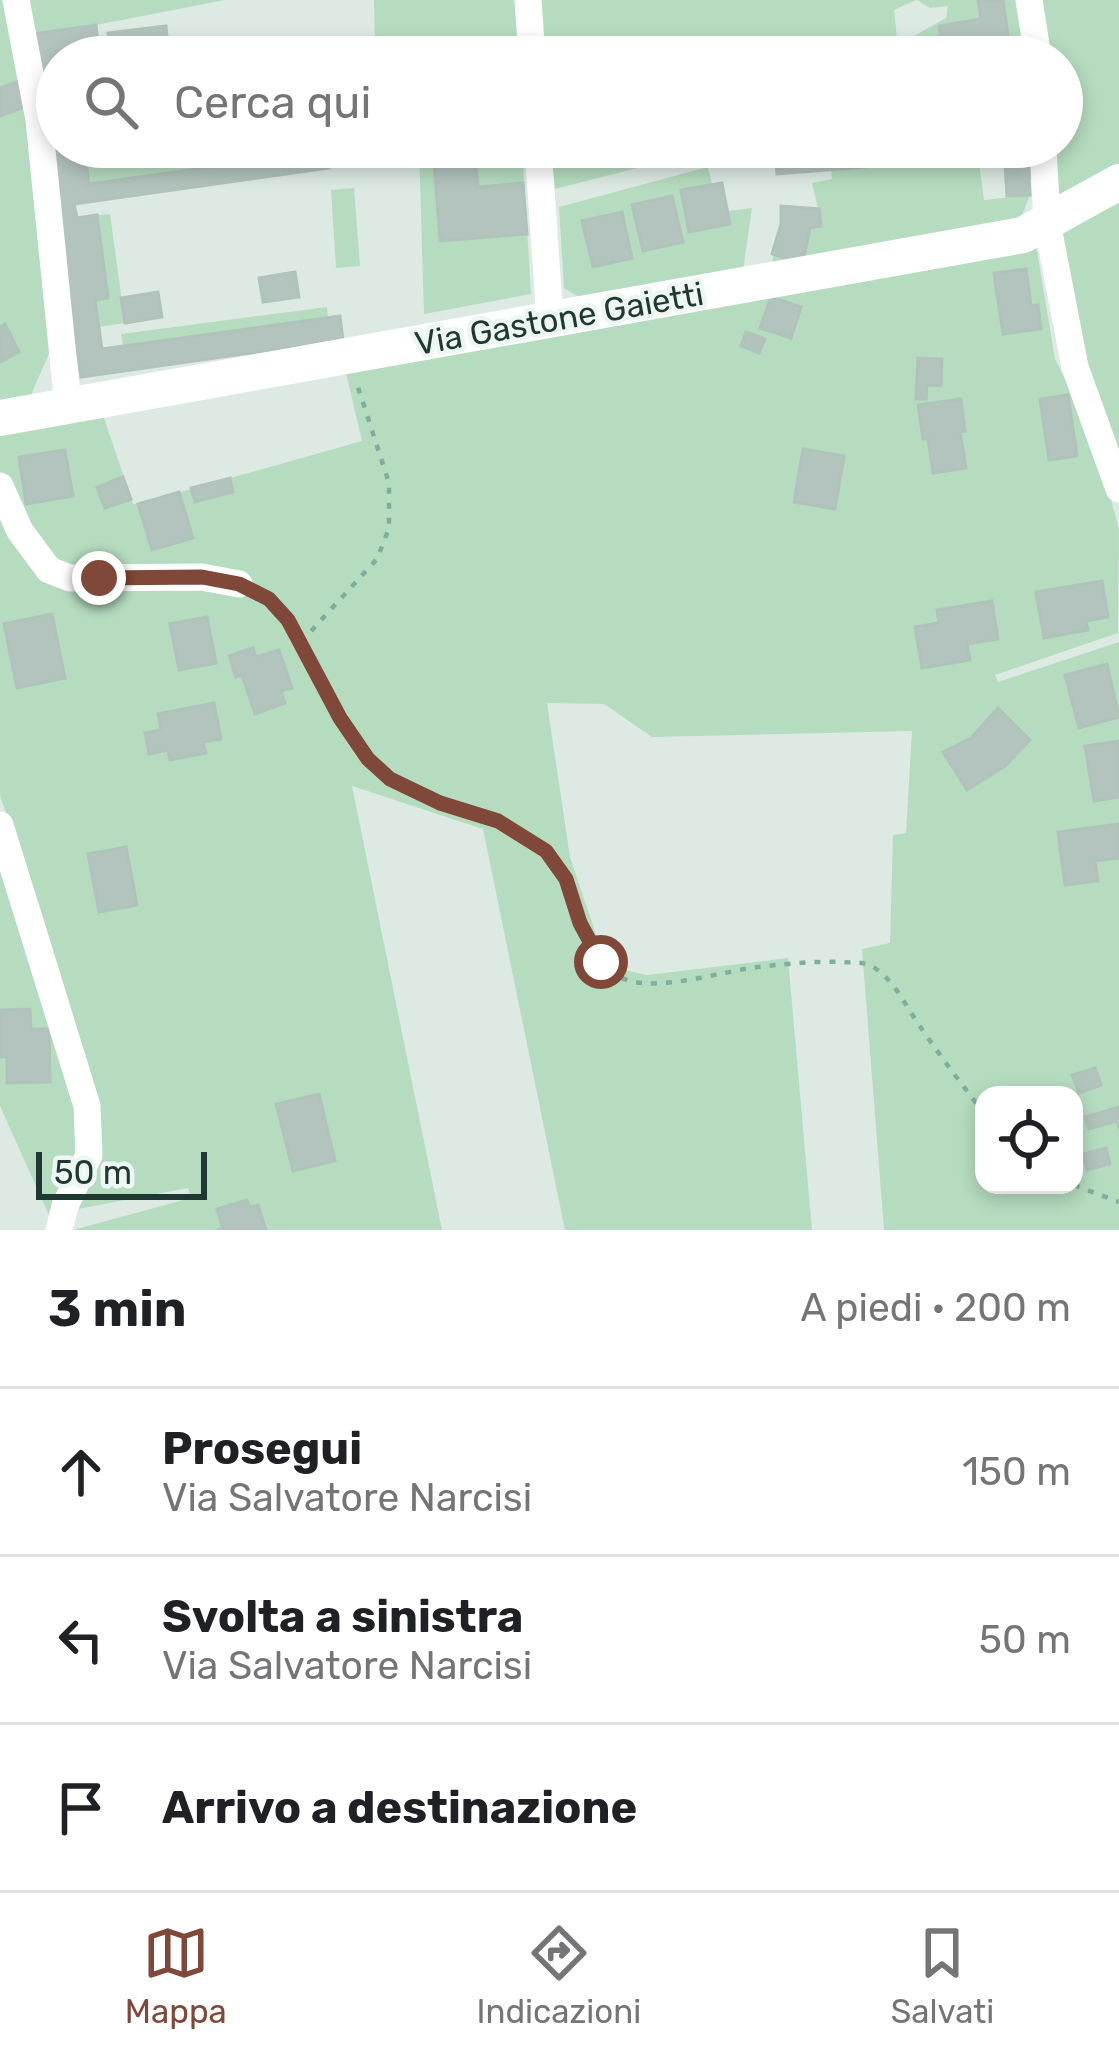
<!DOCTYPE html>
<html lang="it">
<head>
<meta charset="utf-8">
<style>
  :root { --surface:#fff; --page:#f2f2f2; --text:#202124; --muted:#757577; --line:#e0e0e0; --accent:#804838 }
  body { margin:0; font-family:Rubik,sans-serif; background:var(--page); color:var(--text) }
  .controls { position:absolute; right:36px; bottom:36px; display:grid; overflow:hidden; border-radius:24px; box-shadow:0 6px 18px #0003 }
  .controls button { width:108px; height:108px; display:grid; place-items:center; padding:0; border:0; border-bottom:3px solid var(--line); background:var(--surface); color:var(--text); font:60px sans-serif }
  .scale { position:absolute; left:36px; bottom:30px; width:171px; box-sizing:border-box; padding-left:12px; border:6px solid #1f3932; border-top:0; font-size:33px; line-height:42px; white-space:nowrap; color:#1f3932; -webkit-text-stroke:9px #edf6f2; paint-order:stroke }
  .stop { position:absolute; width:36px; height:36px; margin:-27px; border:9px solid #804838; border-radius:50%; background:#fff }
  .stop.end { background:#804838; border-color:#fff; box-shadow:0 3px 12px #0008 }
  .list { margin:0; padding:0; list-style:none }
  h2 { display:flex; justify-content:space-between; align-items:center; height:156px; margin:0; padding:0 48px; font-size:51px }
  h2 small { font-size:39px; font-weight:400; color:var(--muted) }
  .list li { display:grid; grid-template-columns:78px 1fr auto; gap:36px; align-items:center; box-sizing:border-box; height:168px; padding:0 48px; border-top:3px solid var(--line) }
  .list b { display:block; font-size:45px; white-space:nowrap }
  .list p { margin:0; font-size:39px; white-space:nowrap; color:var(--muted) }
  .list em { font-size:39px; font-style:normal; color:var(--muted) }
  .icon { flex:none; width:66px; height:66px; fill:none; stroke:currentColor; stroke-width:2; stroke-linecap:round; stroke-linejoin:round }
  .map { position:relative; flex:none; width:1119px; height:1230px; overflow:hidden }
  .search { position:absolute; background:var(--surface); box-shadow:0 6px 18px #0003; left:36px; right:36px; top:36px; height:132px; display:flex; align-items:center; gap:30px; box-sizing:border-box; padding:0 42px; border-radius:66px; color:var(--muted); font-size:45px }
  .sheet { height:660px; background:var(--surface) }
  nav { display:flex; justify-content:space-around; align-items:center; box-sizing:border-box; height:168px; border-top:3px solid var(--line); background:var(--surface); font-size:33px; color:var(--muted) }
  nav a { display:grid; justify-items:center; gap:6px }
  nav .on { color:var(--accent) }
  .map>svg:first-child { display:block }
</style>
</head>
<body>
<div class="map">
<svg width="1119" height="1230" viewBox="0 0 1119 1230">
  <rect width="100%" height="100%" fill="#ddeae4"/>
  <!-- green -->
  <path fill="#b5dcbf" fill-rule="evenodd" d="M 0,0 L 6,0 L 25,79 L 51,349 L 30,397 L 0,402 Z
    M 24,0 L 225,0 L 96,25 L 33,34 Z
    M 374,0 L 516,0 L 518,57 L 375,57 Z
    M 537,0 L 916,0 L 894,10 L 899,57 L 540,57 Z
    M 917,0 L 1017,0 L 1024,57 L 923,57 L 914,36 L 946,18 L 948,6 L 930,8 Z
    M 1040,0 L 1119,0 L 1119,166 L 1056,200 L 1052,147 L 1062,147 L 1062,57 L 1048,57 Z
    M 84,147 L 104,147 L 107,159 L 215,147 L 311,147 L 312,153 L 89,184 Z
    M 419,147 L 522,147 L 531,294 L 424,314 Z
    M 550,147 L 829,147 L 753,155 L 704,151 L 555,189 Z
    M 863,147 L 977,147 L 984,200 L 1030,195 L 1022,215 L 1000,225 L 771,266 L 781,225 L 781,206 L 818,208 L 812,183 L 832,179 L 831,170 L 864,167 Z
    M 708,167 L 712,184 L 722,183 L 728,211 L 752,208 L 743,271 L 584,300 L 564,288 L 559,207 Z
    M 354,188 L 360,266 L 336,268 L 331,190 Z
    M 1119,197 L 1119,456 L 1077,352 L 1056,230 Z
    M 110,214 L 125,323 L 99,327 L 95,300 L 107,297 L 97,215 Z
    M 1035,239 L 1055,359 L 1073,395 L 1109,492 L 1119,529 L 1118,633 L 995,675 L 998,682 L 1119,642 L 1119,1230 L 884,1230 L 862,949 L 890,943 L 893,835 L 906,833 L 912,731 L 652,737 L 604,704 L 547,703 L 570,857 L 602,952 L 620,969 L 647,975 L 788,958 L 812,1230 L 565,1230 L 483,829 L 352,786 L 442,1230 L 73,1230 L 191,1198 L 188,1188 L 78,1209 L 76,1025 L 38,901 L 0,796 L 0,432 L 102,412 L 133,504 L 138,504 L 362,441 L 344,365 ZM 984,1095 L 1074,1095 L 1074,1185 L 984,1185 Z
    M 327,307 L 328,318 L 123,346 L 121,334 Z
    M 0,858 L 79,1107 L 81,1152 L 52,1222 L 0,1106 Z"/>
  <!-- building -->
  <path fill="#b2c4bd" stroke="#b0c3bb" stroke-width="3" d="M 978,0 L 1003,0 L 1011,57 L 991,57 L 990,53 L 943,57 L 939,26 L 981,19 Z
    M 96,25 L 98,44 L 70,48 L 71,57 L 57,57 L 57,147 L 84,147 L 89,184 L 327,151 L 329,168 L 74,204 L 77,218 L 97,215 L 108,298 L 95,300 L 102,349 L 340,316 L 343,340 L 81,377 L 33,34 Z
    M 166,26 L 169,57 L 111,57 L 108,33 Z
    M 25,79 L 34,104 L 0,116 L 0,88 Z
    M 829,147 L 863,147 L 864,167 L 777,174 L 775,151 Z
    M 1004,147 L 1031,147 L 1033,177 L 1029,178 L 1030,195 L 1007,196 Z
    M 475,158 L 478,187 L 523,183 L 527,234 L 440,241 L 434,161 Z
    M 722,183 L 730,224 L 689,232 L 681,190 Z
    M 672,196 L 683,242 L 643,251 L 632,205 Z
    M 781,206 L 819,209 L 821,226 L 810,228 L 804,257 L 791,260 L 772,254 L 781,224 Z
    M 622,212 L 632,258 L 593,267 L 582,221 Z
    M 1026,269 L 1031,306 L 1038,305 L 1041,329 L 1003,334 L 994,273 Z
    M 295,272 L 299,297 L 263,302 L 259,278 Z
    M 158,292 L 162,317 L 125,323 L 121,298 Z
    M 771,297 L 801,307 L 791,338 L 760,328 Z
    M 5,324 L 19,352 L 0,362 L 0,327 Z
    M 746,332 L 765,339 L 759,353 L 741,346 Z
    M 918,358 L 942,359 L 941,386 L 927,385 L 926,399 L 916,399 Z
    M 1068,395 L 1077,456 L 1049,460 L 1040,399 Z
    M 961,399 L 965,431 L 960,432 L 966,468 L 933,473 L 928,438 L 923,439 L 918,405 Z
    M 803,449 L 844,456 L 835,509 L 794,502 Z
    M 65,450 L 73,496 L 26,504 L 19,457 Z
    M 123,477 L 131,499 L 105,508 L 97,487 Z
    M 230,478 L 233,492 L 195,502 L 191,488 Z
    M 179,492 L 193,538 L 152,550 L 138,504 Z
    M 1102,581 L 1108,617 L 1086,621 L 1088,630 L 1044,638 L 1036,592 Z
    M 992,601 L 998,639 L 967,644 L 970,660 L 922,668 L 915,627 L 939,623 L 937,610 Z
    M 52,614 L 65,678 L 17,688 L 4,624 Z
    M 207,617 L 216,663 L 179,670 L 170,624 Z
    M 253,648 L 256,657 L 279,650 L 292,688 L 281,691 L 285,703 L 255,714 L 242,675 L 236,677 L 229,656 Z
    M 1107,664 L 1119,717 L 1079,728 L 1065,675 Z
    M 214,703 L 221,739 L 203,742 L 206,753 L 170,760 L 168,750 L 149,754 L 145,733 L 161,730 L 158,714 Z
    M 998,708 L 1030,740 L 1005,766 L 967,790 L 943,752 L 971,738 Z
    M 1119,741 L 1119,797 L 1094,801 L 1085,746 Z
    M 1119,824 L 1119,858 L 1095,861 L 1098,881 L 1065,885 L 1058,832 Z
    M 126,847 L 137,905 L 99,912 L 88,854 Z
    M 30,1009 L 31,1029 L 49,1029 L 50,1082 L 7,1083 L 7,1057 L 0,1057 L 0,1010 Z
    M 1095,1068 L 1101,1085 L 1079,1093 L 1072,1075 Z
    M 319,1094 L 335,1161 L 293,1171 L 276,1104 Z
    M 1119,1107 L 1119,1128 L 1117,1121 L 1089,1129 L 1085,1117 Z
    M 1106,1148 L 1110,1164 L 1087,1170 L 1083,1154 Z
    M 247,1200 L 250,1207 L 258,1205 L 266,1230 L 217,1230 L 223,1228 L 217,1209 Z"/>
  <g fill="none" stroke-linecap="round" stroke-linejoin="round">
    <!-- path -->
    <path stroke="#7dae9e" stroke-width="4.5" stroke-dasharray="6 9" stroke-linecap="butt" d="M 257,593 C 308,619 329,714 367,759 C 403,801 474,806 520,835 C 531,842 542,847 550,856 C 578,891 576,947 615,974 C 646,997 721,971 758,967 C 785,964 813,961 840,962 C 852,963 865,961 875,968 C 896,983 905,1005 919,1025 C 940,1056 962,1084 984,1114
      M 301,642 L 377,559 L 389,528 L 389,483 L 357,384
      M 1074,1185 L 1119,1202"/>
    <!-- minor -->
    <path stroke="#fff" stroke-width="27" d="M 16,0 L 39,120 L 68,406
      M 528,0 L 532,57
      M 1029,0 L 1038,57
      M 538,147 L 550,320
      M 1043,147 L 1047,222 L 1075,367 L 1119,489
      M 0,486 L 20,531 L 49,570 L 70,578 L 202,577 L 239,584
      M 0,825 L 87,1106 L 89,1155 L 65,1206 L 59,1230"/>
    <!-- secondary -->
    <path stroke="#fff" stroke-width="36" d="M 0,418 L 1023,235 L 1119,182"/>
  </g>
  <g fill="none" stroke-linecap="round" stroke-linejoin="round">
    <!-- route -->
    <path stroke="#804838" stroke-width="15" d="M 99,578 L 202,577 L 239,584 L 269,599 L 288,620 L 340,718 L 368,759 L 390,779 L 440,803 L 498,821 L 546,851 L 566,879 L 580,923 L 601,962"/>
  </g>
  <g text-anchor="middle" stroke-width="9" stroke-linejoin="round" paint-order="stroke">
    <!-- street labels -->
    <g font-size="33" fill="#1f3932" stroke="#edf6f2">
      <text transform="translate(559 318) rotate(-10)" y="12">Via Gastone Gaietti</text>
    </g>
  </g>
</svg>
<div class="controls">
<button><svg class="icon" aria-label="locate" viewBox="0 0 24 24"><circle cx="12" cy="12" r="6"/><path d="M12 2v4M12 18v4M2 12h4M18 12h4"/></svg></button>
</div>
<div class="scale">50 m</div>
<div class="stop" style="left:601px;top:962px"></div>
<div class="stop end" style="left:99px;top:578px"></div>
<div class="search"><svg class="icon" aria-label="search" viewBox="0 0 24 24"><circle cx="10" cy="10" r="6"/><path d="M15 15l6 6"/></svg>Cerca qui</div>
</div>
<section class="sheet">
<h2>3 min<small>A piedi · 200 m</small></h2>
<ul class="list">
<li><svg class="icon" aria-label="ahead" viewBox="0 0 24 24"><path d="M12 20V5M6 11l6-6 6 6"/></svg><div><b>Prosegui</b><p>Via Salvatore Narcisi</p></div><em>150 m</em></li>
<li><svg class="icon" aria-label="left" viewBox="0 0 24 24"><path d="M17 20v-9H6M10 6l-5 5 5 5"/></svg><div><b>Svolta a sinistra</b><p>Via Salvatore Narcisi</p></div><em>50 m</em></li>
<li><svg class="icon" aria-label="arrive" viewBox="0 0 24 24"><path d="M6 21V4h12l-3 4 3 4H6"/></svg><div><b>Arrivo a destinazione</b></div></li>
</ul>
</section>
<nav>
<a class="on"><svg class="icon" aria-label="map" viewBox="0 0 24 24"><path d="M3 6l6-2 6 2 6-2v14l-6 2-6-2-6 2zM9 4v14M15 6v14"/></svg>Mappa</a>
<a><svg class="icon" aria-label="directions" viewBox="0 0 24 24"><path d="M12 3l9 9-9 9-9-9zM9 14v-3h6M13 9l2 2-2 2"/></svg>Indicazioni</a>
<a><svg class="icon" aria-label="saved" viewBox="0 0 24 24"><path d="M7 4h10v16l-5-4-5 4z"/></svg>Salvati</a>
</nav>
</body>
</html>
